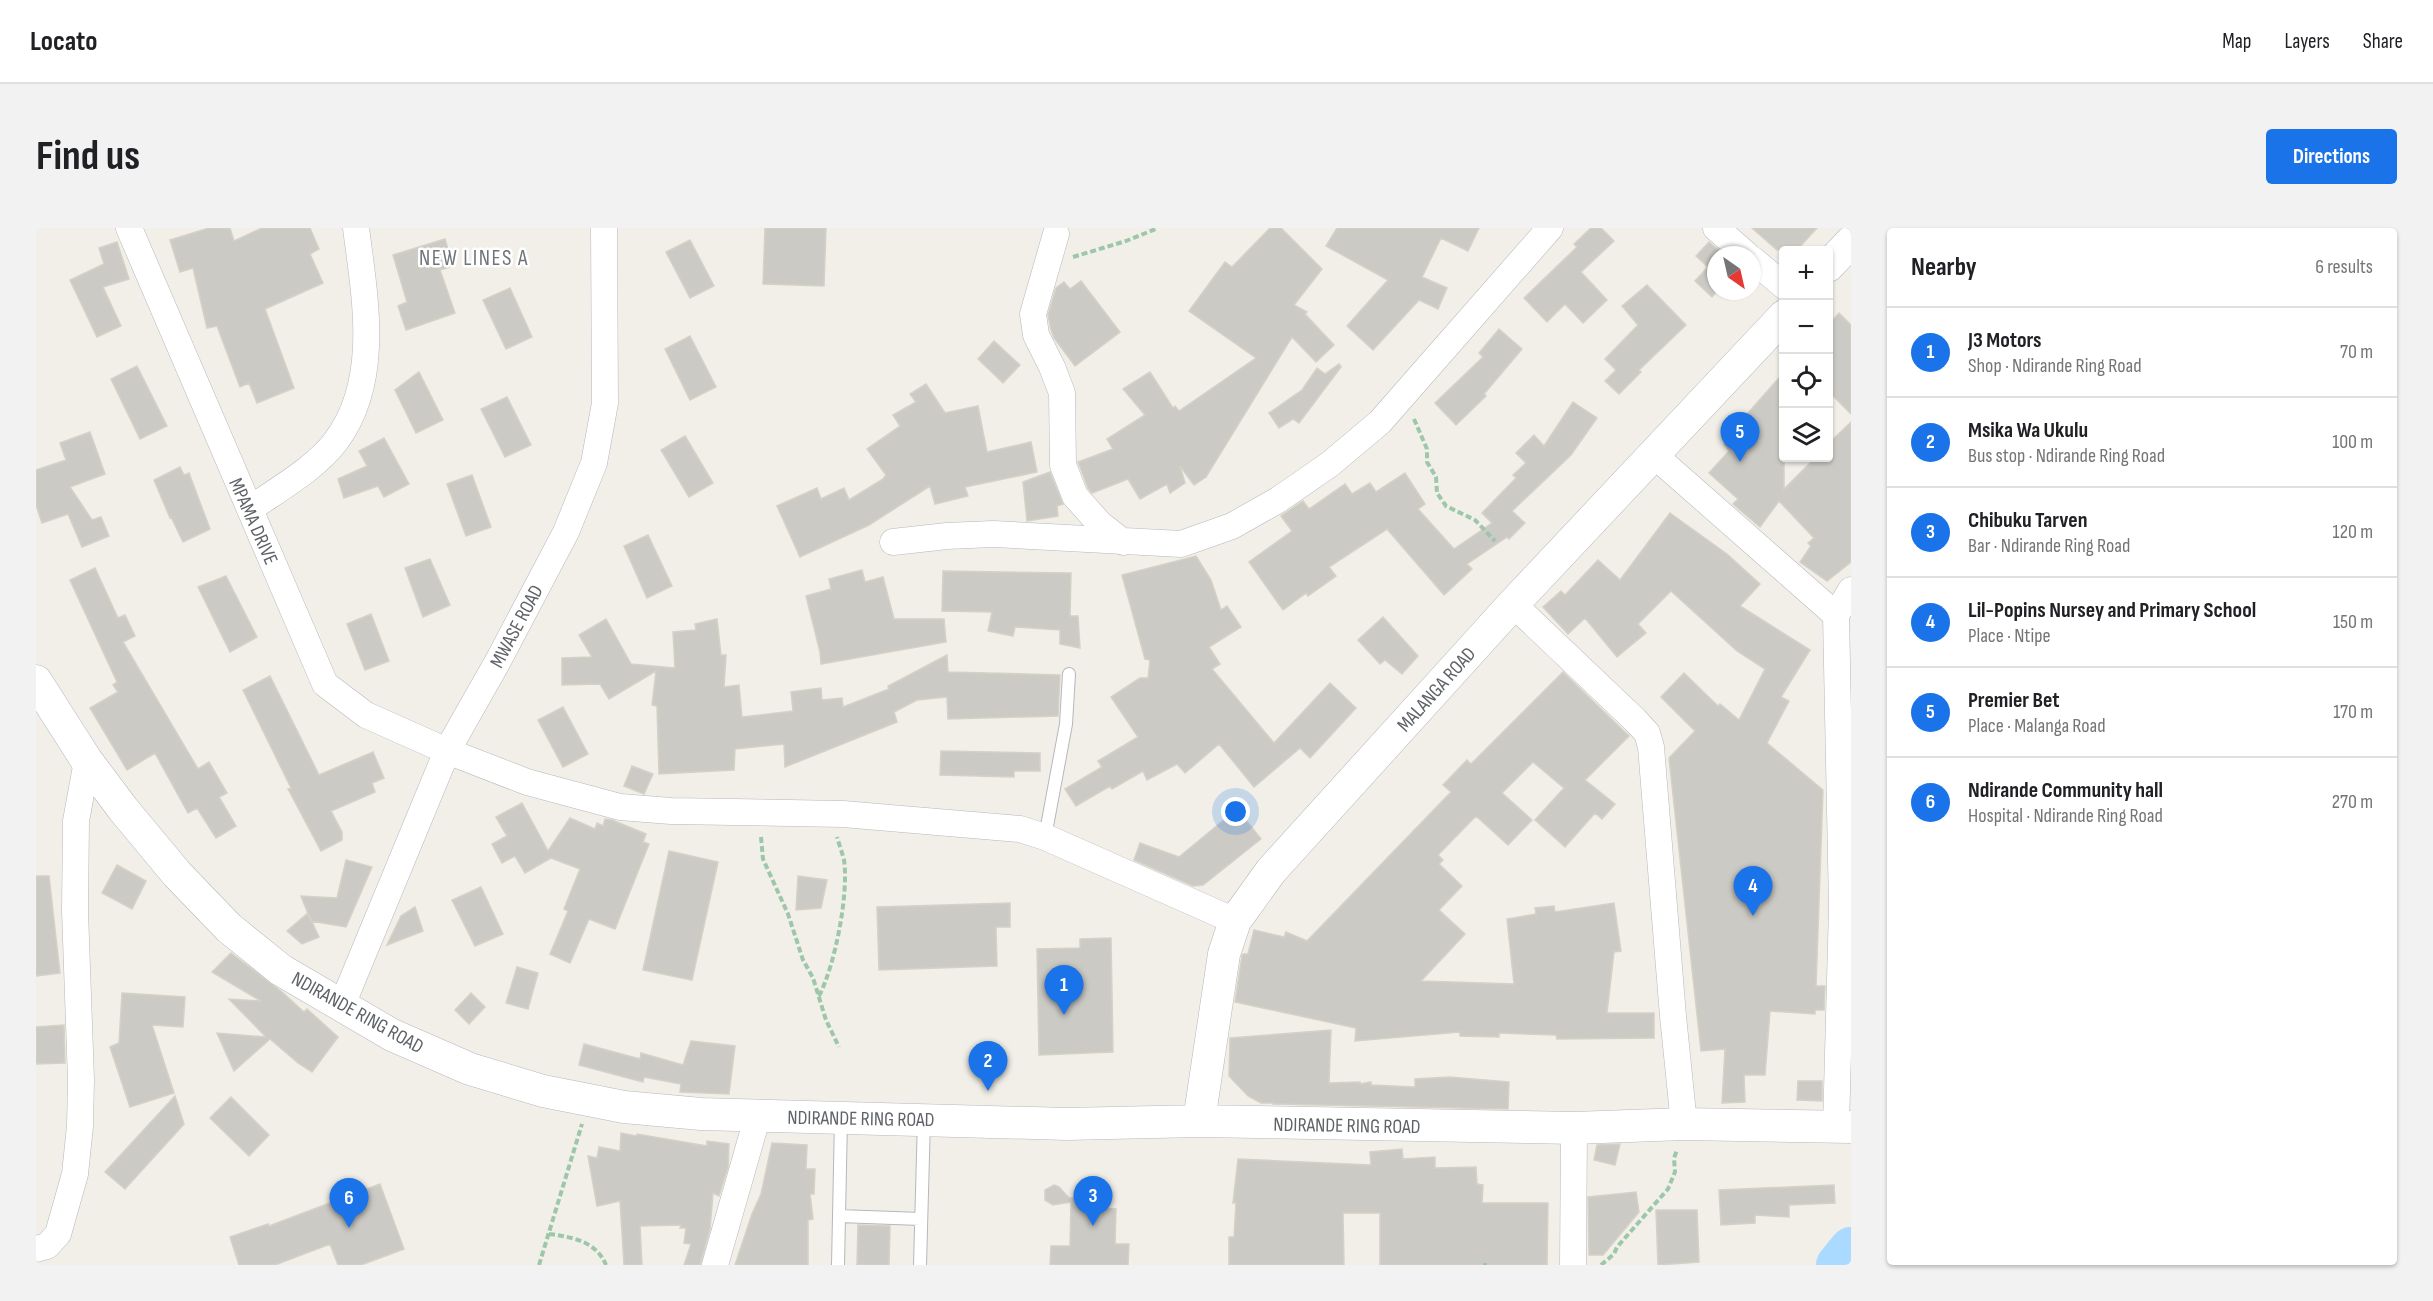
<!DOCTYPE html>
<html lang="en">
<head>
<meta charset="utf-8">
<style>
  :root { --surface:#fff; --page:#f2f2f2; --text:#202124; --muted:#757577; --line:#e0e0e0; --accent:#1a73e8 }
  body { margin:0; font-family:"Sofia Sans Condensed",sans-serif; background:var(--page); color:var(--text) }
  .controls { position:absolute; right:18px; top:18px; display:grid; overflow:hidden; border-radius:6px; box-shadow:0 2px 4px #0004 }
  .controls button { width:54px; height:54px; display:grid; place-items:center; padding:0; border:0; border-bottom:2px solid var(--line); background:var(--surface); color:var(--text); font:30px sans-serif }
  .compass { position:absolute; left:1671px; top:18px; width:54px; height:54px; border-radius:50%; background:var(--surface); box-shadow:0 2px 4px #0004; rotate:146deg }
  .you { position:absolute; left:1200px; top:584px; width:21px; height:21px; margin:-15px; border:4px solid #fff; border-radius:50%; background:#1a73e8; box-shadow:0 0 0 9px #1a73e833 }
  .badge { display:grid; place-items:center; width:39px; height:39px; border-radius:50%; background:var(--accent); color:#fff; font-size:20px; font-weight:700 }
  .pin { position:absolute; translate:-50% -50px; filter:drop-shadow(0 2px 3px #0008) }
  .pin::after { content:''; position:absolute; top:32px; width:21px; height:18px; background:inherit; clip-path:polygon(0 0,100% 0,50% 100%) }
  .list { margin:0; padding:0; list-style:none }
  h2 { display:flex; justify-content:space-between; align-items:center; height:78px; margin:0; padding:0 24px; font-size:26px }
  h2 small { font-size:20px; font-weight:400; color:var(--muted) }
  .list li { display:grid; grid-template-columns:39px 1fr auto; gap:18px; align-items:center; box-sizing:border-box; height:90px; padding:0 24px; border-top:2px solid var(--line) }
  .list b { display:block; font-size:22px; white-space:nowrap }
  .list p { margin:0; font-size:20px; white-space:nowrap; color:var(--muted) }
  .list em { font-size:20px; font-style:normal; color:var(--muted) }
  .icon { flex:none; width:33px; height:33px; fill:none; stroke:currentColor; stroke-width:2; stroke-linecap:round; stroke-linejoin:round }
  .map { position:relative; flex:none; width:1815px; height:1037px; overflow:hidden; border-radius:6px }
  header { display:flex; align-items:center; gap:36px; box-sizing:border-box; height:84px; padding:0 30px; background:var(--surface); border-bottom:2px solid var(--line) }
  header strong { font-size:28px }
  nav { display:flex; gap:33px; margin-inline-start:auto; font-size:21px }
  .intro { display:flex; align-items:center; justify-content:space-between; box-sizing:border-box; height:144px; padding:0 36px }
  h1 { margin:0; font-size:42px }
  .button { padding:15px 27px; border-radius:6px; background:var(--accent); color:#fff; font-size:21px; font-weight:700 }
  main { display:flex; gap:36px; padding:0 36px }
  aside { flex:1; background:var(--surface); border-radius:6px; box-shadow:0 2px 4px #0004 }
  .map>svg:first-child { display:block }
</style>
</head>
<body>
<header>
<strong>Locato</strong>
<nav><a>Map</a><a>Layers</a><a>Share</a></nav>
</header>
<div class="intro"><h1>Find us</h1><a class="button">Directions</a></div>
<main>
<div class="map">
<svg width="1815" height="1037" viewBox="0 0 1815 1037">
  <rect width="100%" height="100%" fill="#f1efe8"/>
  <g fill="none" stroke-linecap="round" stroke-linejoin="round">
    <!-- river -->
    <path stroke="#aadaff" stroke-width="44" d="M 1802,1037 L 1815,1021"/>
  </g>
  <!-- building -->
  <path fill="#cccac5" stroke="#d6d1c6" stroke-width="1.5" d="M 173,0 L 194,0 L 198,13 L 226,0 L 274,0 L 283,21 L 274,26 L 287,55 L 229,81 L 258,160 L 221,175 L 213,155 L 204,159 L 181,98 L 171,100 L 157,40 L 144,44 L 134,12 Z
    M 729,0 L 790,0 L 788,58 L 727,56 Z
    M 1234,0 L 1245,0 L 1286,41 L 1258,77 L 1271,84 L 1269,86 L 1298,117 L 1280,134 L 1256,109 L 1170,249 L 1158,257 L 1144,238 L 1149,255 L 1134,265 L 1131,256 L 1104,271 L 1092,251 L 1056,265 L 1052,260 L 1042,234 L 1077,221 L 1071,211 L 1109,187 L 1087,161 L 1114,144 L 1137,180 L 1139,178 L 1143,183 L 1220,130 L 1153,83 L 1189,34 L 1196,39 Z
    M 1301,0 L 1443,0 L 1432,23 L 1405,10 L 1386,49 L 1411,60 L 1402,81 L 1383,72 L 1337,122 L 1311,98 L 1352,52 L 1290,18 Z
    M 1555,0 L 1565,0 L 1578,13 L 1545,44 L 1571,72 L 1547,95 L 1529,76 L 1511,94 L 1488,70 L 1541,19 L 1538,16 Z
    M 1716,0 L 1781,0 L 1761,22 L 1741,22 Z
    M 409,11 L 417,38 L 404,42 L 419,85 L 370,102 L 362,78 L 371,74 L 357,27 Z
    M 654,12 L 678,58 L 654,70 L 630,24 Z
    M 81,14 L 93,51 L 67,59 L 85,98 L 61,109 L 34,52 L 68,36 L 63,20 Z
    M 1673,14 L 1688,27 L 1680,27 L 1681,63 L 1676,69 L 1659,53 L 1672,39 L 1660,28 Z
    M 1045,53 L 1084,104 L 1039,138 L 1018,110 L 1015,102 L 1012,87 L 1020,60 L 1028,54 L 1034,61 Z
    M 1611,57 L 1650,97 L 1603,142 L 1605,144 L 1583,166 L 1569,153 L 1580,142 L 1569,131 L 1602,97 L 1586,78 Z
    M 474,60 L 496,109 L 470,121 L 447,72 Z
    M 1803,85 L 1815,97 L 1815,186 L 1792,163 L 1792,97 Z
    M 1463,101 L 1486,121 L 1448,166 L 1450,168 L 1420,197 L 1399,175 L 1447,129 L 1443,125 Z
    M 654,108 L 680,159 L 654,172 L 629,121 Z
    M 958,113 L 984,137 L 967,155 L 942,131 Z
    M 1303,136 L 1305,139 L 1263,195 L 1257,191 L 1243,200 L 1233,185 L 1266,162 L 1281,140 L 1289,146 Z
    M 101,138 L 131,198 L 104,211 L 75,151 Z
    M 383,144 L 407,192 L 380,205 L 359,162 Z
    M 1748,144 L 1748,261 L 1779,230 L 1792,230 L 1792,216 L 1815,194 L 1815,334 L 1791,353 L 1764,334 L 1775,318 L 1772,315 L 1778,310 L 1743,273 L 1724,299 L 1697,276 L 1702,271 L 1673,245 L 1693,223 L 1688,216 L 1714,188 L 1711,186 Z
    M 890,156 L 909,185 L 942,178 L 951,224 L 995,214 L 1001,244 L 929,259 L 932,268 L 899,276 L 894,258 L 833,297 L 764,329 L 741,278 L 781,260 L 785,271 L 808,260 L 813,272 L 847,251 L 850,247 L 831,221 L 864,198 L 857,187 L 880,174 L 874,166 Z
    M 471,169 L 495,217 L 469,229 L 445,181 Z
    M 1537,174 L 1561,190 L 1535,227 L 1476,283 L 1489,295 L 1473,311 L 1471,309 L 1431,336 L 1436,341 L 1408,367 L 1351,301 L 1293,339 L 1300,348 L 1272,368 L 1270,365 L 1247,382 L 1213,334 L 1256,303 L 1245,288 L 1267,273 L 1273,281 L 1309,256 L 1316,266 L 1334,255 L 1340,264 L 1369,245 L 1389,276 L 1382,281 L 1418,321 L 1456,295 L 1446,285 L 1480,250 L 1477,247 L 1490,235 L 1480,225 L 1498,207 L 1508,218 Z
    M 54,204 L 69,246 L 34,259 L 56,292 L 65,289 L 73,308 L 46,319 L 32,286 L 6,295 L 0,277 L 0,242 L 30,232 L 24,215 Z
    M 649,208 L 677,255 L 653,269 L 625,222 Z
    M 348,210 L 373,256 L 348,269 L 342,258 L 308,270 L 302,251 L 331,238 L 323,223 Z
    M 144,239 L 148,247 L 153,245 L 174,301 L 147,314 L 135,289 L 134,290 L 118,252 Z
    M 1014,244 L 1027,276 L 1021,278 L 1022,288 L 991,293 L 987,254 Z
    M 436,247 L 455,299 L 430,308 L 411,256 Z
    M 1634,285 L 1691,326 L 1724,356 L 1704,378 L 1774,422 L 1745,469 L 1753,473 L 1731,515 L 1787,562 L 1780,758 L 1789,758 L 1788,782 L 1779,782 L 1779,786 L 1734,783 L 1729,847 L 1708,847 L 1709,874 L 1686,875 L 1689,821 L 1665,823 L 1633,530 L 1659,503 L 1625,469 L 1648,445 L 1682,478 L 1684,476 L 1703,492 L 1729,441 L 1701,423 L 1635,363 L 1602,396 L 1610,405 L 1581,429 L 1549,390 L 1532,406 L 1507,379 L 1525,363 L 1529,367 L 1562,332 L 1584,352 Z
    M 612,307 L 636,358 L 611,370 L 588,318 Z
    M 1160,328 L 1175,352 L 1185,382 L 1191,378 L 1205,399 L 1173,419 L 1184,436 L 1176,441 L 1238,515 L 1294,455 L 1320,480 L 1274,530 L 1264,520 L 1218,559 L 1183,516 L 1149,545 L 1141,536 L 1111,552 L 1107,543 L 1076,561 L 1074,558 L 1040,578 L 1029,561 L 1066,539 L 1062,533 L 1102,509 L 1075,469 L 1104,450 L 1112,450 L 1114,432 L 1109,431 L 1086,347 Z
    M 394,331 L 414,377 L 387,389 L 369,340 Z
    M 59,340 L 82,390 L 89,387 L 99,408 L 87,414 L 162,541 L 173,534 L 191,565 L 183,569 L 200,598 L 180,610 L 161,580 L 152,585 L 119,525 L 91,542 L 54,480 L 82,464 L 77,457 L 81,454 L 34,352 Z
    M 826,342 L 829,354 L 847,349 L 858,391 L 908,391 L 910,414 L 785,436 L 784,424 L 770,368 L 795,361 L 793,351 Z
    M 907,343 L 1035,345 L 1034,388 L 1042,388 L 1044,420 L 1024,416 L 1024,402 L 979,399 L 977,408 L 952,403 L 956,384 L 906,383 Z
    M 190,348 L 221,409 L 194,424 L 162,359 Z
    M 335,386 L 353,433 L 329,442 L 311,396 Z
    M 1347,389 L 1382,428 L 1366,446 L 1349,432 L 1344,436 L 1322,412 Z
    M 570,391 L 595,436 L 639,440 L 637,404 L 660,402 L 659,396 L 681,391 L 685,427 L 690,427 L 688,459 L 703,457 L 706,489 L 757,483 L 755,464 L 785,460 L 786,472 L 806,470 L 807,479 L 853,461 L 852,458 L 911,427 L 912,444 L 1024,447 L 1022,488 L 912,491 L 911,469 L 881,472 L 858,484 L 861,494 L 749,539 L 748,516 L 699,521 L 698,542 L 623,546 L 621,478 L 616,477 L 620,443 L 573,471 L 564,456 L 526,457 L 526,430 L 556,429 L 543,407 Z
    M 1527,444 L 1593,508 L 1549,552 L 1579,576 L 1566,591 L 1559,585 L 1529,619 L 1499,592 L 1528,560 L 1497,534 L 1466,565 L 1496,592 L 1472,617 L 1440,588 L 1402,627 L 1407,632 L 1403,636 L 1426,658 L 1403,682 L 1429,706 L 1385,753 L 1478,756 L 1471,691 L 1500,686 L 1499,680 L 1518,678 L 1519,684 L 1578,675 L 1585,723 L 1578,724 L 1571,785 L 1618,785 L 1618,810 L 1521,811 L 1520,807 L 1463,805 L 1463,809 L 1424,808 L 1424,804 L 1319,813 L 1320,800 L 1199,774 L 1206,728 L 1207,726 L 1212,726 L 1218,702 L 1248,709 L 1250,704 L 1271,713 L 1415,564 L 1407,557 L 1431,532 L 1435,536 Z
    M 234,448 L 283,547 L 337,524 L 348,550 L 336,555 L 339,564 L 295,583 L 306,604 L 306,612 L 285,623 L 252,561 L 255,560 L 207,462 Z
    M 527,479 L 552,526 L 527,539 L 502,492 Z
    M 905,523 L 1004,525 L 1004,543 L 978,543 L 978,549 L 904,547 Z
    M 596,538 L 617,546 L 608,566 L 588,558 Z
    M 486,575 L 512,623 L 534,590 L 559,601 L 561,595 L 567,598 L 569,591 L 576,592 L 610,606 L 607,614 L 613,616 L 579,701 L 553,691 L 534,735 L 514,726 L 532,683 L 528,681 L 544,641 L 515,630 L 489,645 L 479,628 L 466,635 L 456,616 L 471,608 L 460,589 Z
    M 1201,581 L 1225,611 L 1167,657 L 1157,658 L 1098,632 L 1104,615 L 1143,629 Z
    M 633,623 L 682,634 L 656,752 L 607,742 Z
    M 310,632 L 336,639 L 310,699 L 275,693 L 265,668 L 301,670 Z
    M 81,637 L 110,653 L 96,681 L 66,665 Z
    M 0,648 L 13,648 L 24,745 L 0,748 Z
    M 762,648 L 791,652 L 785,680 L 760,682 Z
    M 445,659 L 467,706 L 439,718 L 416,672 Z
    M 974,675 L 974,699 L 960,699 L 961,738 L 843,742 L 841,679 Z
    M 379,679 L 387,703 L 351,717 L 365,688 Z
    M 272,685 L 283,709 L 266,716 L 251,703 Z
    M 1075,710 L 1077,824 L 1003,827 L 1001,721 L 1044,720 L 1044,711 Z
    M 195,725 L 246,764 L 268,784 L 271,781 L 302,809 L 276,844 L 262,835 L 234,811 L 198,843 L 181,805 L 230,809 L 193,771 L 225,773 L 176,744 Z
    M 481,739 L 502,745 L 492,781 L 470,775 Z
    M 86,765 L 149,769 L 147,799 L 116,797 L 138,865 L 94,879 L 74,819 L 83,815 Z
    M 435,765 L 449,779 L 433,796 L 419,782 Z
    M 28,797 L 29,835 L 0,836 L 0,799 Z
    M 1295,802 L 1293,855 L 1324,854 L 1324,856 L 1335,854 L 1335,857 L 1379,859 L 1379,851 L 1413,849 L 1473,854 L 1472,881 L 1237,876 L 1237,875 L 1225,875 L 1212,868 L 1193,848 L 1194,810 Z
    M 655,813 L 699,818 L 693,866 L 644,864 L 645,856 L 608,849 L 607,854 L 543,837 L 548,816 L 604,831 L 605,825 L 647,837 Z
    M 1762,853 L 1786,853 L 1786,873 L 1761,872 Z
    M 139,868 L 148,896 L 89,961 L 69,944 Z
    M 195,869 L 233,907 L 213,928 L 174,890 Z
    M 585,905 L 600,908 L 601,906 L 671,918 L 671,913 L 693,916 L 692,939 L 683,968 L 677,965 L 674,1001 L 664,1037 L 648,1037 L 655,1016 L 648,1015 L 650,1000 L 644,1000 L 645,997 L 604,998 L 606,1037 L 588,1037 L 584,973 L 561,978 L 552,928 L 561,930 L 563,919 L 584,923 Z
    M 736,915 L 771,917 L 770,941 L 779,941 L 778,966 L 774,966 L 777,991 L 772,992 L 772,1037 L 699,1037 L 716,986 L 725,966 Z
    M 1584,916 L 1579,937 L 1558,932 L 1561,917 Z
    M 1366,921 L 1367,931 L 1399,929 L 1399,940 L 1440,939 L 1441,956 L 1447,957 L 1446,975 L 1512,975 L 1511,1037 L 1344,1037 L 1344,985 L 1307,985 L 1308,1037 L 1193,1037 L 1193,1009 L 1198,1009 L 1200,975 L 1197,975 L 1202,931 L 1335,937 L 1334,924 Z
    M 344,956 L 368,1021 L 325,1037 L 302,1037 L 294,1016 L 239,1037 L 203,1037 L 194,1009 L 232,996 L 233,998 Z
    M 1018,957 L 1023,959 L 1035,972 L 1035,970 L 1065,970 L 1065,980 L 1080,981 L 1079,1016 L 1093,1016 L 1092,1037 L 1014,1037 L 1015,1018 L 1034,1018 L 1035,974 L 1017,977 L 1009,972 L 1009,962 Z
    M 1798,957 L 1799,975 L 1753,977 L 1753,989 L 1719,987 L 1719,995 L 1685,997 L 1683,962 Z
    M 1600,964 L 1603,984 L 1567,1027 L 1553,1027 L 1552,969 Z
    M 1620,982 L 1661,982 L 1663,1034 L 1622,1037 Z
    M 822,997 L 854,998 L 853,1037 L 821,1037 Z"/>
  <g fill="none" stroke-linecap="round" stroke-linejoin="round">
    <!-- service casing -->
    <g stroke="#b5b8bc" stroke-width="14">
      <path id="service" d="M 1009,609 L 1030,496 L 1033,446
        M 803,988 L 885,991
        M 802,1037 L 805,891
        M 884,1037 L 888,891"/>
    </g>
    <!-- minor casing -->
    <g stroke="#b5b8bc" stroke-width="27">
      <path id="minor" d="M 93,0 L 289,456 L 330,487 L 411,523 L 491,554 L 584,579 L 635,583 L 807,586 L 984,601 L 1009,609 L 1199,693
        M 1680,0 L 1711,27
        M 1020,6 L 997,86 L 1000,107 L 1016,139 L 1026,165 L 1027,237 L 1039,268 L 1064,296 L 1087,314
        M 1716,31 L 1748,58
        M 1618,227 L 1800,387
        M 214,281 C 241,262 280,240 300,213 C 345,153 329,70 320,0
        M 857,314 L 911,308 L 957,306 L 1145,316 L 1196,298 L 1242,272 L 1294,236 L 1344,194 L 1514,0
        M 1477,376 L 1599,492 L 1611,505 L 1615,519 L 1637,788 L 1648,896
        M 306,777 L 411,523 L 462,433 L 530,304 L 558,235 L 569,175 L 568,0
        M 1800,899 L 1806,679 L 1800,387 L 1815,362
        M 0,1021 L 11,1018 L 22,1006 L 39,946 L 44,898 L 45,852 L 39,683 L 40,593 L 51,533
        M 679,1037 L 722,887
        M 1537,1037 L 1538,900"/>
    </g>
    <!-- tertiary casing -->
    <g stroke="#b5b8bc" stroke-width="33">
      <path id="tertiary" d="M 1792,38 L 1815,14
        M 0,453 L 51,533 L 87,581 L 141,646 L 193,700 L 245,742 L 356,807 L 434,841 L 507,863 L 588,879 L 665,886 L 1031,896 L 1163,893 L 1538,900 L 1648,896 L 1815,899
        M 1163,893 L 1188,726 L 1199,693 L 1235,643 L 1477,376 L 1748,88"/>
    </g>
    <!-- path -->
    <path stroke="#9cc7a9" stroke-width="4" stroke-dasharray="6 3" stroke-linecap="butt" d="M 1037,29 L 1090,13 L 1122,0
      M 1378,191 L 1391,221 L 1391,234 L 1400,249 L 1401,265 L 1410,278 L 1439,292 L 1459,313
      M 725,609 L 727,631 L 752,686 L 767,732 L 777,750 L 790,792 L 803,819
      M 783,768 C 799,737 813,666 808,632 C 806,624 803,616 801,609
      M 513,1006 C 536,1009 560,1013 570,1037
      M 503,1037 L 546,896
      M 1449,1037 L 1449,1035
      M 1565,1037 L 1578,1026 L 1581,1019 L 1632,961 L 1639,944 L 1638,930 L 1641,922"/>
    <!-- service -->
    <use href="#service" stroke="#fff" stroke-width="12"/>
    <!-- minor -->
    <use href="#minor" stroke="#fff" stroke-width="26"/>
    <!-- tertiary -->
    <use href="#tertiary" stroke="#fff" stroke-width="32"/>
  </g>
  <g text-anchor="middle" stroke-width="5" stroke-linejoin="round" paint-order="stroke">
    <!-- street labels -->
    <g font-size="20" fill="#5f6368" stroke="#fff">
      <text transform="translate(218 293) rotate(66)" y="7">MPAMA DRIVE</text>
      <text transform="translate(480 398) rotate(-62)" y="7">MWASE ROAD</text>
      <text transform="translate(1400 461) rotate(-48)" y="7">MALANGA ROAD</text>
      <text transform="translate(322 784) rotate(29)" y="7">NDIRANDE RING ROAD</text>
      <text transform="translate(825 890) rotate(1)" y="7">NDIRANDE RING ROAD</text>
      <text transform="translate(1311 897) rotate(1)" y="7">NDIRANDE RING ROAD</text>
    </g>
    <!-- quarter labels -->
    <g font-size="22" letter-spacing="1.5" fill="#70757a" stroke="#fff">
      <text x="438" y="37">NEW LINES A</text>
    </g>
  </g>
</svg>
<div class="controls">
<button>+</button>
<button>−</button>
<button><svg class="icon" aria-label="locate" viewBox="0 0 24 24"><circle cx="12" cy="12" r="6"/><path d="M12 2v4M12 18v4M2 12h4M18 12h4"/></svg></button>
<button><svg class="icon" aria-label="layers" viewBox="0 0 24 24"><path d="M12 4l9 5-9 5-9-5zM3 14l9 5 9-5"/></svg></button>
</div>
<svg class="compass" viewBox="-18 -18 36 36"><path d="M0-13l5 13h-10z" fill="#e53935"/><path d="M0 13l5-13h-10z" fill="#757577"/></svg>
<div class="you"></div>
<div class="pin badge" style="left:1028px;top:787px">1</div>
<div class="pin badge" style="left:952px;top:863px">2</div>
<div class="pin badge" style="left:1057px;top:998px">3</div>
<div class="pin badge" style="left:1717px;top:688px">4</div>
<div class="pin badge" style="left:1704px;top:234px">5</div>
<div class="pin badge" style="left:313px;top:1000px">6</div>
</div>
<aside>
<h2>Nearby<small>6 results</small></h2>
<ul class="list">
<li><span class="badge">1</span><div><b>J3 Motors</b><p>Shop · Ndirande Ring Road</p></div><em>70 m</em></li>
<li><span class="badge">2</span><div><b>Msika Wa Ukulu</b><p>Bus stop · Ndirande Ring Road</p></div><em>100 m</em></li>
<li><span class="badge">3</span><div><b>Chibuku Tarven</b><p>Bar · Ndirande Ring Road</p></div><em>120 m</em></li>
<li><span class="badge">4</span><div><b>Lil-Popins Nursey and Primary School</b><p>Place · Ntipe</p></div><em>150 m</em></li>
<li><span class="badge">5</span><div><b>Premier Bet</b><p>Place · Malanga Road</p></div><em>170 m</em></li>
<li><span class="badge">6</span><div><b>Ndirande Community hall</b><p>Hospital · Ndirande Ring Road</p></div><em>270 m</em></li>
</ul>
</aside>
</main>
</body>
</html>
